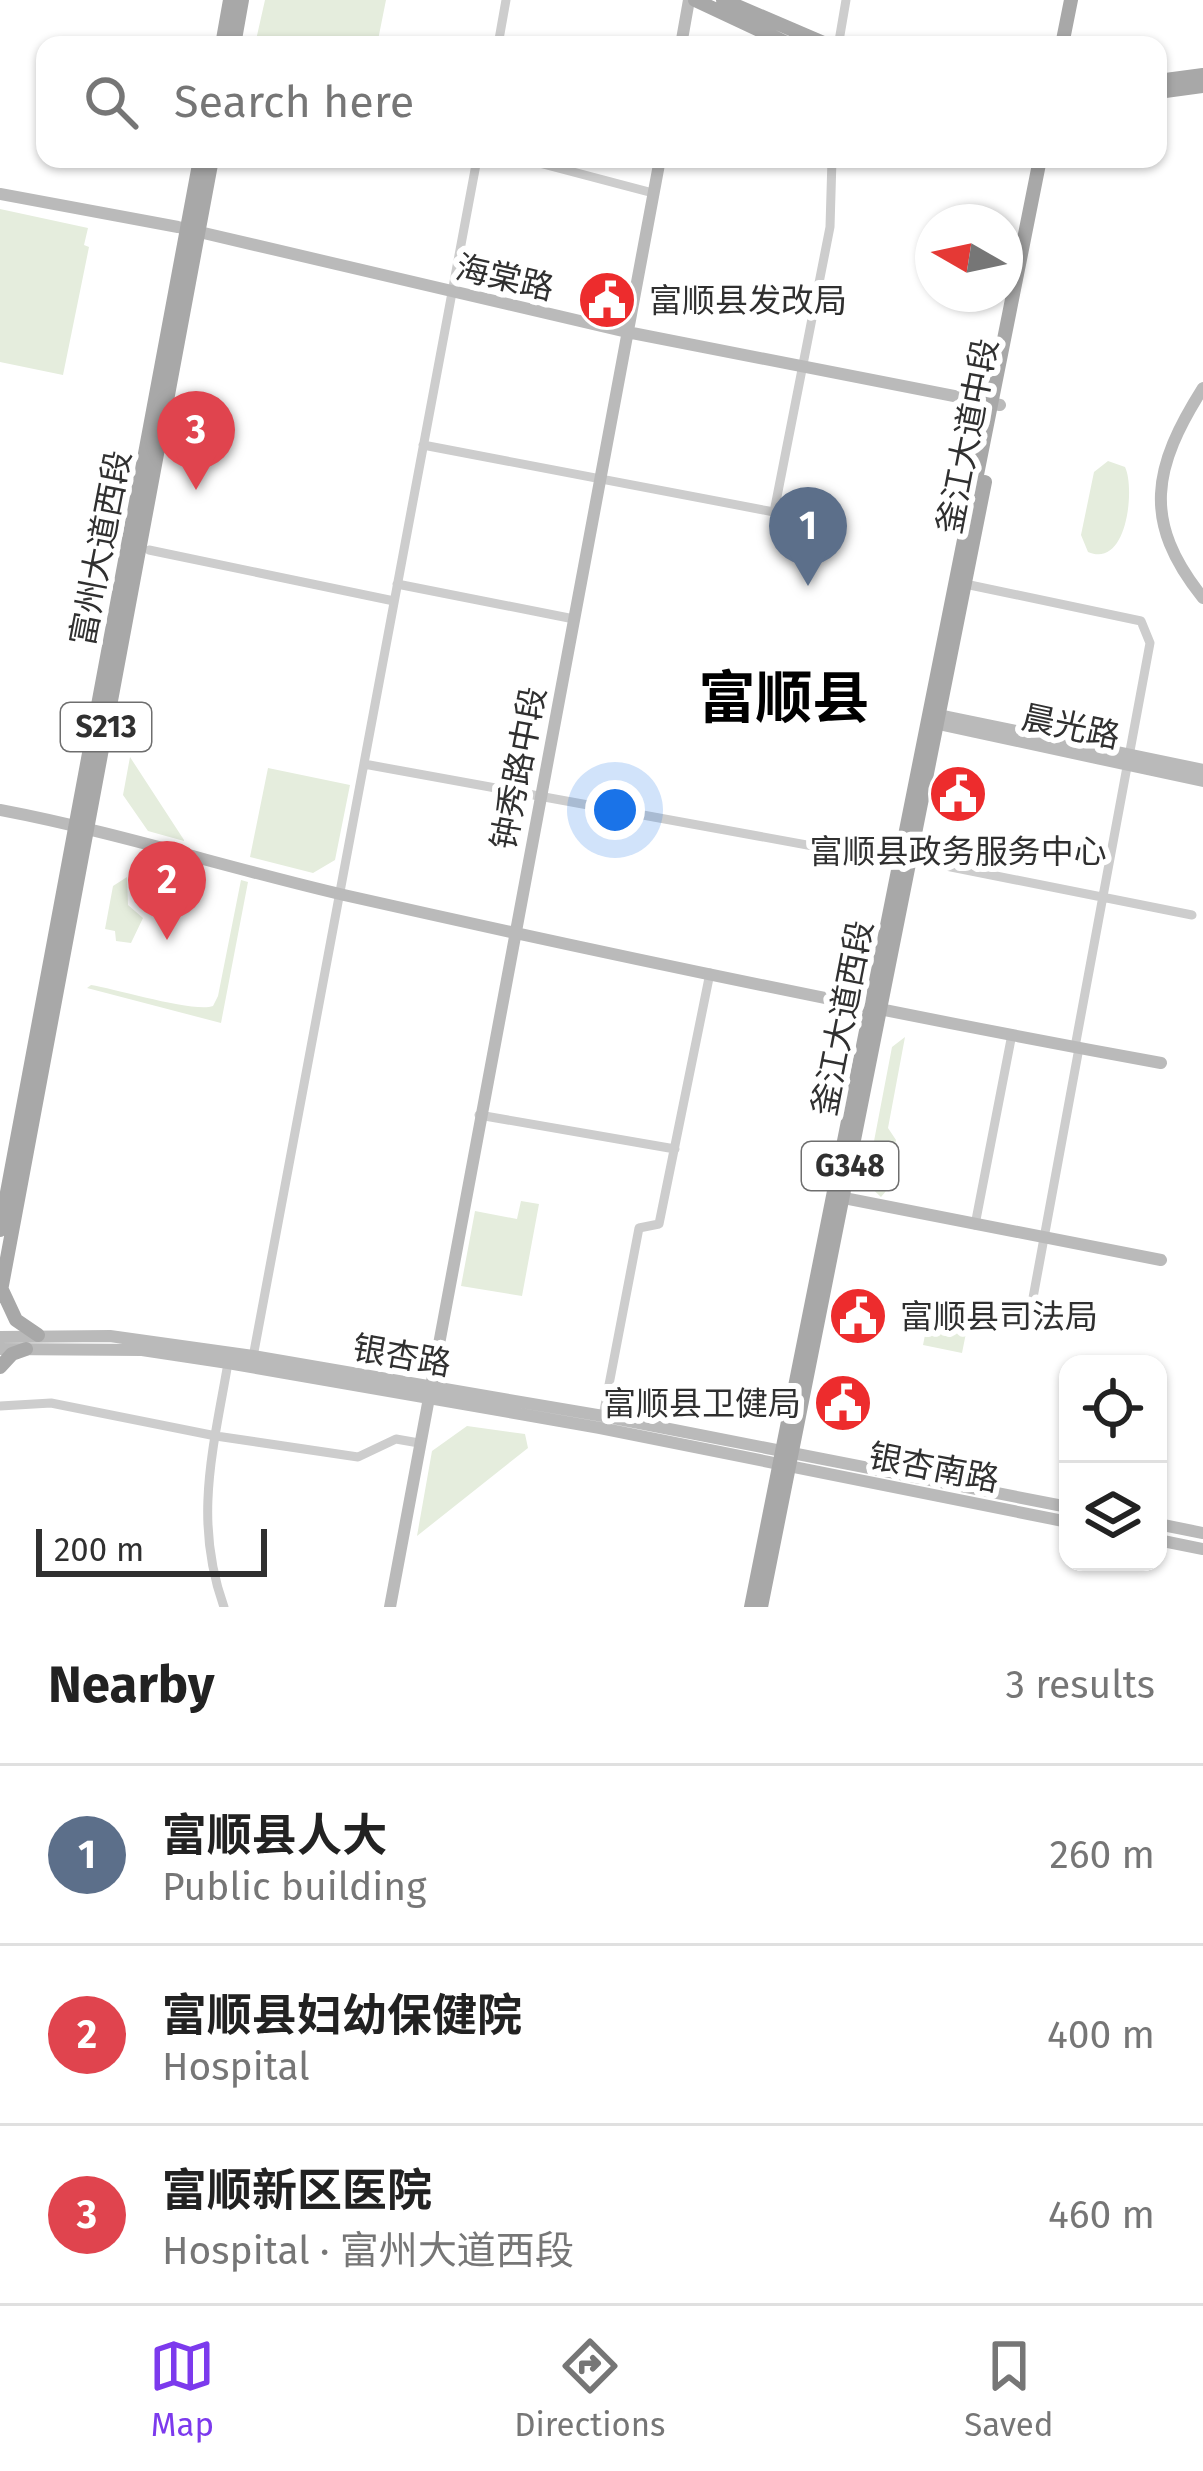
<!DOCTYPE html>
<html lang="en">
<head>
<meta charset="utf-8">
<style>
  :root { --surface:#fff; --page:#f6f6f6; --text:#222; --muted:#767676; --line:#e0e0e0; --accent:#7c3aed }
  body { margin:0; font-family:"Fira Sans","Noto Sans SC",sans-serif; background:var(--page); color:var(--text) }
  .controls { position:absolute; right:36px; bottom:36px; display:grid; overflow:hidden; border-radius:24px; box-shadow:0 3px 9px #0004 }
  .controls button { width:108px; height:108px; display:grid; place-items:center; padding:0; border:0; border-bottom:3px solid var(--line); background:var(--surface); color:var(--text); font:60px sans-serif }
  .compass { position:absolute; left:915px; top:204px; width:108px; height:108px; border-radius:50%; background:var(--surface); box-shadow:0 3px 9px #0004; rotate:279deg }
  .scale { position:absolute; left:36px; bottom:30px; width:231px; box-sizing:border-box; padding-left:12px; border:6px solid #303030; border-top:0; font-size:33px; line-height:42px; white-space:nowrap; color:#303030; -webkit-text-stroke:9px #fff; paint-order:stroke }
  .you { position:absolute; left:615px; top:810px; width:42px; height:42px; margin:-30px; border:9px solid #fff; border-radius:50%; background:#1a73e8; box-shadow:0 0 0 18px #1a73e833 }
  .badge { display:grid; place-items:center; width:78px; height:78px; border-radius:50%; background:var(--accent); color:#fff; font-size:39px; font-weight:700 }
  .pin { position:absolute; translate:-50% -99px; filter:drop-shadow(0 3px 6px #0008) }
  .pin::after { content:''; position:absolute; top:63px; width:42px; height:36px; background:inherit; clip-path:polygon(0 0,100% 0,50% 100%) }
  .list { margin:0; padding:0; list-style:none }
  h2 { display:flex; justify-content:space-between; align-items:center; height:156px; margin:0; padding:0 48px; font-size:51px }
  h2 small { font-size:39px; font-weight:400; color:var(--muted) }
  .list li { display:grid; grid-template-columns:78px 1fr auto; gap:36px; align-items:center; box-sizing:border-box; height:180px; padding:0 48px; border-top:3px solid var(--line) }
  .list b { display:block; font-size:45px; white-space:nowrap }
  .list p { margin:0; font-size:39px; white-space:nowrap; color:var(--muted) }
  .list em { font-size:39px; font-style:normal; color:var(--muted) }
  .icon { flex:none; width:66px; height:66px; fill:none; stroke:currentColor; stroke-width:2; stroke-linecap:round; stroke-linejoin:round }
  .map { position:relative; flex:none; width:1203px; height:1607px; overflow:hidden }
  .search { position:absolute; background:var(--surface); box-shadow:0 3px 9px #0004; left:36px; right:36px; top:36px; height:132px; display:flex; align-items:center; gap:30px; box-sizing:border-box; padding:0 42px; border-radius:24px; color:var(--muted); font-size:45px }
  .sheet { height:696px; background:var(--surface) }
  nav { display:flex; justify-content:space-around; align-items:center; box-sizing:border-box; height:168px; border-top:3px solid var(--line); background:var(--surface); font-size:33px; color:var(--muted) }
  nav a { display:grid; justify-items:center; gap:6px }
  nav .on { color:var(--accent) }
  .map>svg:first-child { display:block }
</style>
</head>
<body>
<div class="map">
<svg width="1203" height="1607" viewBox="0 0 1203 1607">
  <rect width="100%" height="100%" fill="#fff"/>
  <!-- green -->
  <path fill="#e5eddd" d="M 265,0 L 386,0 L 377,45 L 277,45 L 256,40 Z
    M 0,209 L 88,228 L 84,245 L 89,247 L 63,375 L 0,362 Z
    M 1108,461 L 1125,467 C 1135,487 1128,569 1088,552 L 1081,535 L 1094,472 Z
    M 130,757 L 184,840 L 184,841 L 148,831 L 123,795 Z
    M 268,768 L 350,785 L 335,860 L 313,873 L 250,857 Z
    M 127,877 L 128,905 L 143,918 L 131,943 L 116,941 L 115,931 L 105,929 L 113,886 Z
    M 241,880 L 248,882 L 221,1023 L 87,988 L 91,985 C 116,989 195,1013 213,1006 L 218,996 Z
    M 905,1037 L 888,1128 L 896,1140 L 886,1191 L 881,1197 L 866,1183 L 892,1047 Z
    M 521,1201 L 539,1204 L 522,1296 L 461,1286 L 475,1211 L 517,1219 Z
    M 928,1320 L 967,1328 L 962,1353 L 923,1345 Z
    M 467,1426 L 525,1434 L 528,1448 L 417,1536 L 432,1451 Z"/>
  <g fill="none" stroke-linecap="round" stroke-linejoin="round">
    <!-- street -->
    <path stroke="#cdcdcd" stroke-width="9" d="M 839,41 L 846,0
      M 498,45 L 506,0
      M 524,159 L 653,193
      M 423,445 L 774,512 L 830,227 L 832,159
      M 149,550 L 394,601
      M 397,584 L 574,619
      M 965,584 L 1141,621 L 1150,643 L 1075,1047
      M 364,764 L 900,862
      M 911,859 L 1192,915
      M 479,1115 L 675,1149
      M 975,1225 L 1012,1034
      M 1030,1314 L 1079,1048
      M 253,1357 L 477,159
      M 0,1406 L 51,1403 L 216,1436 L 358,1457 L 396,1439 L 419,1443
      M 603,1416 L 639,1228 L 659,1224 L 710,973
      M 224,1607 C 193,1521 213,1450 228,1363"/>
    <!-- secondary -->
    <path stroke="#bababa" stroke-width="12" d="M 681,45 L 689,0
      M 0,194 L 178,227 L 627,332 L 1000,405
      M 1203,388 C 1153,467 1141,521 1203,598
      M 934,714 L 1203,770
      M 929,722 L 1203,781
      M 0,810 C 116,832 228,868 344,895 C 615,956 888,1013 1161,1063
      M 844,1198 L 1161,1260
      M 0,1337 L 110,1336 L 253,1356 L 603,1416 L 1068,1507
      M 0,1349 L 142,1350 L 228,1363 L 600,1428 L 1068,1522
      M 1158,1524 L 1203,1533
      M 1158,1540 L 1203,1549
      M 390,1607 L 660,159"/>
    <!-- primary -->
    <path stroke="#a8a8a8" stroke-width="14" d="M 695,0 L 791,45
      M 723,0 L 828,45
      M 222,45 L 230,0
      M 234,45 L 242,0
      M 1062,45 L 1071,0
      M 1158,81 L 1203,75
      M 1158,92 L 1203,86
      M 0,1230 L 200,159
      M 2,1290 L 16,1320 L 38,1335
      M 0,1296 L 212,159
      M 0,1367 L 12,1354 L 26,1349
      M 751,1607 L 1040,159
      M 761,1607 L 985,482"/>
  </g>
  <!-- icons -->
  <defs>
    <g id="civic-disc" transform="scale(3)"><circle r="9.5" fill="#ed2c2d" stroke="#fff"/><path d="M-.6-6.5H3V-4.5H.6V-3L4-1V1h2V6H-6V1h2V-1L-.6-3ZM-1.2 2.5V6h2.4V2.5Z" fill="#fff"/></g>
  </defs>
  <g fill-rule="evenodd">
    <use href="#civic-disc" x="607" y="300"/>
    <use href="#civic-disc" x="958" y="794"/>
    <use href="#civic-disc" x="858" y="1316"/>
    <use href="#civic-disc" x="843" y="1403"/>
  </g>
  <g text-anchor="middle" stroke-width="12" stroke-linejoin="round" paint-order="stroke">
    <!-- shield labels -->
    <g fill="#fff" stroke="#6e6e6e" stroke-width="3">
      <rect x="61" y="703" width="90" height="48" rx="9"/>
      <rect x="802" y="1142" width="96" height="48" rx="9"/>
    </g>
    <g font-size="30" font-weight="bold" fill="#303030">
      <text x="106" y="737">S213</text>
      <text x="850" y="1176">G348</text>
    </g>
    <!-- street labels -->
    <g font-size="33" fill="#303030" stroke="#fff">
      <text transform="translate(505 277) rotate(13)" y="12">海棠路</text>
      <text transform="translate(967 436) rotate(-79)" y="12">釜江大道中段</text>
      <text transform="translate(100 548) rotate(-79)" y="12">富州大道西段</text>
      <text transform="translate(1071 726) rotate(12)" y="12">晨光路</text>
      <text transform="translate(518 768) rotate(-79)" y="12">钟秀路中段</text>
      <text transform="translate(842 1018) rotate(-79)" y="12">釜江大道西段</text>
      <text transform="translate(402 1355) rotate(10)" y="12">银杏路</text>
      <text transform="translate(934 1467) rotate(11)" y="12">银杏南路</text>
    </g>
    <!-- poi labels -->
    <g font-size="33" fill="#303030" stroke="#fff" text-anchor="start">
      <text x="649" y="312">富顺县发改局</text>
      <text x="958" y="863" text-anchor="middle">富顺县政务服务中心</text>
      <text x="900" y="1328">富顺县司法局</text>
      <text x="801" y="1415" text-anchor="end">富顺县卫健局</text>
    </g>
    <!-- town labels -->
    <g font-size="57" font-weight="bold" fill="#000" stroke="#fff">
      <text x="784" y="718">富顺县</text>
    </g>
  </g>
</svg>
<div class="controls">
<button><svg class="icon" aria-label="locate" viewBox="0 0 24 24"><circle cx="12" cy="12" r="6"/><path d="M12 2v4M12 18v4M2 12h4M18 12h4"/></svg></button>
<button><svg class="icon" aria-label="layers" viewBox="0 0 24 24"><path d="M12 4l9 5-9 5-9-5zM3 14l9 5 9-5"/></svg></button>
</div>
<svg class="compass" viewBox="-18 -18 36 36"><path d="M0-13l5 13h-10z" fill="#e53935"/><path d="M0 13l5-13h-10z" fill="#767676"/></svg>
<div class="scale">200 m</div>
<div class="you"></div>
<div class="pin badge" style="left:808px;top:586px;background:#5c6f8a">1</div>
<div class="pin badge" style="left:167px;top:940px;background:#e0444e">2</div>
<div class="pin badge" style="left:196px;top:490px;background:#e0444e">3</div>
<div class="search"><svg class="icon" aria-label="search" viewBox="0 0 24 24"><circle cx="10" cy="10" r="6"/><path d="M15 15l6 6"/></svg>Search here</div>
</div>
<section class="sheet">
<h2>Nearby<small>3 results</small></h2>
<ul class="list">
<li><span class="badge" style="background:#5c6f8a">1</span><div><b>富顺县人大</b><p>Public building</p></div><em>260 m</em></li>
<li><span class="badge" style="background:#e0444e">2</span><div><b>富顺县妇幼保健院</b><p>Hospital</p></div><em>400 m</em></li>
<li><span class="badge" style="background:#e0444e">3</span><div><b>富顺新区医院</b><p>Hospital · 富州大道西段</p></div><em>460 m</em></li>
</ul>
</section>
<nav>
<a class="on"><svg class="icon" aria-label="map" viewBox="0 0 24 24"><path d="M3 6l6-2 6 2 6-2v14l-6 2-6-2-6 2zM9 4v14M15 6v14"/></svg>Map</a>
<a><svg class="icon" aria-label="directions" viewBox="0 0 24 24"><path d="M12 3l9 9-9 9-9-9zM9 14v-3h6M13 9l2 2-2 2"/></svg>Directions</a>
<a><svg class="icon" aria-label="saved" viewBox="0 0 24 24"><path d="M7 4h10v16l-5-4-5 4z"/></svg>Saved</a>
</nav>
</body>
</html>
